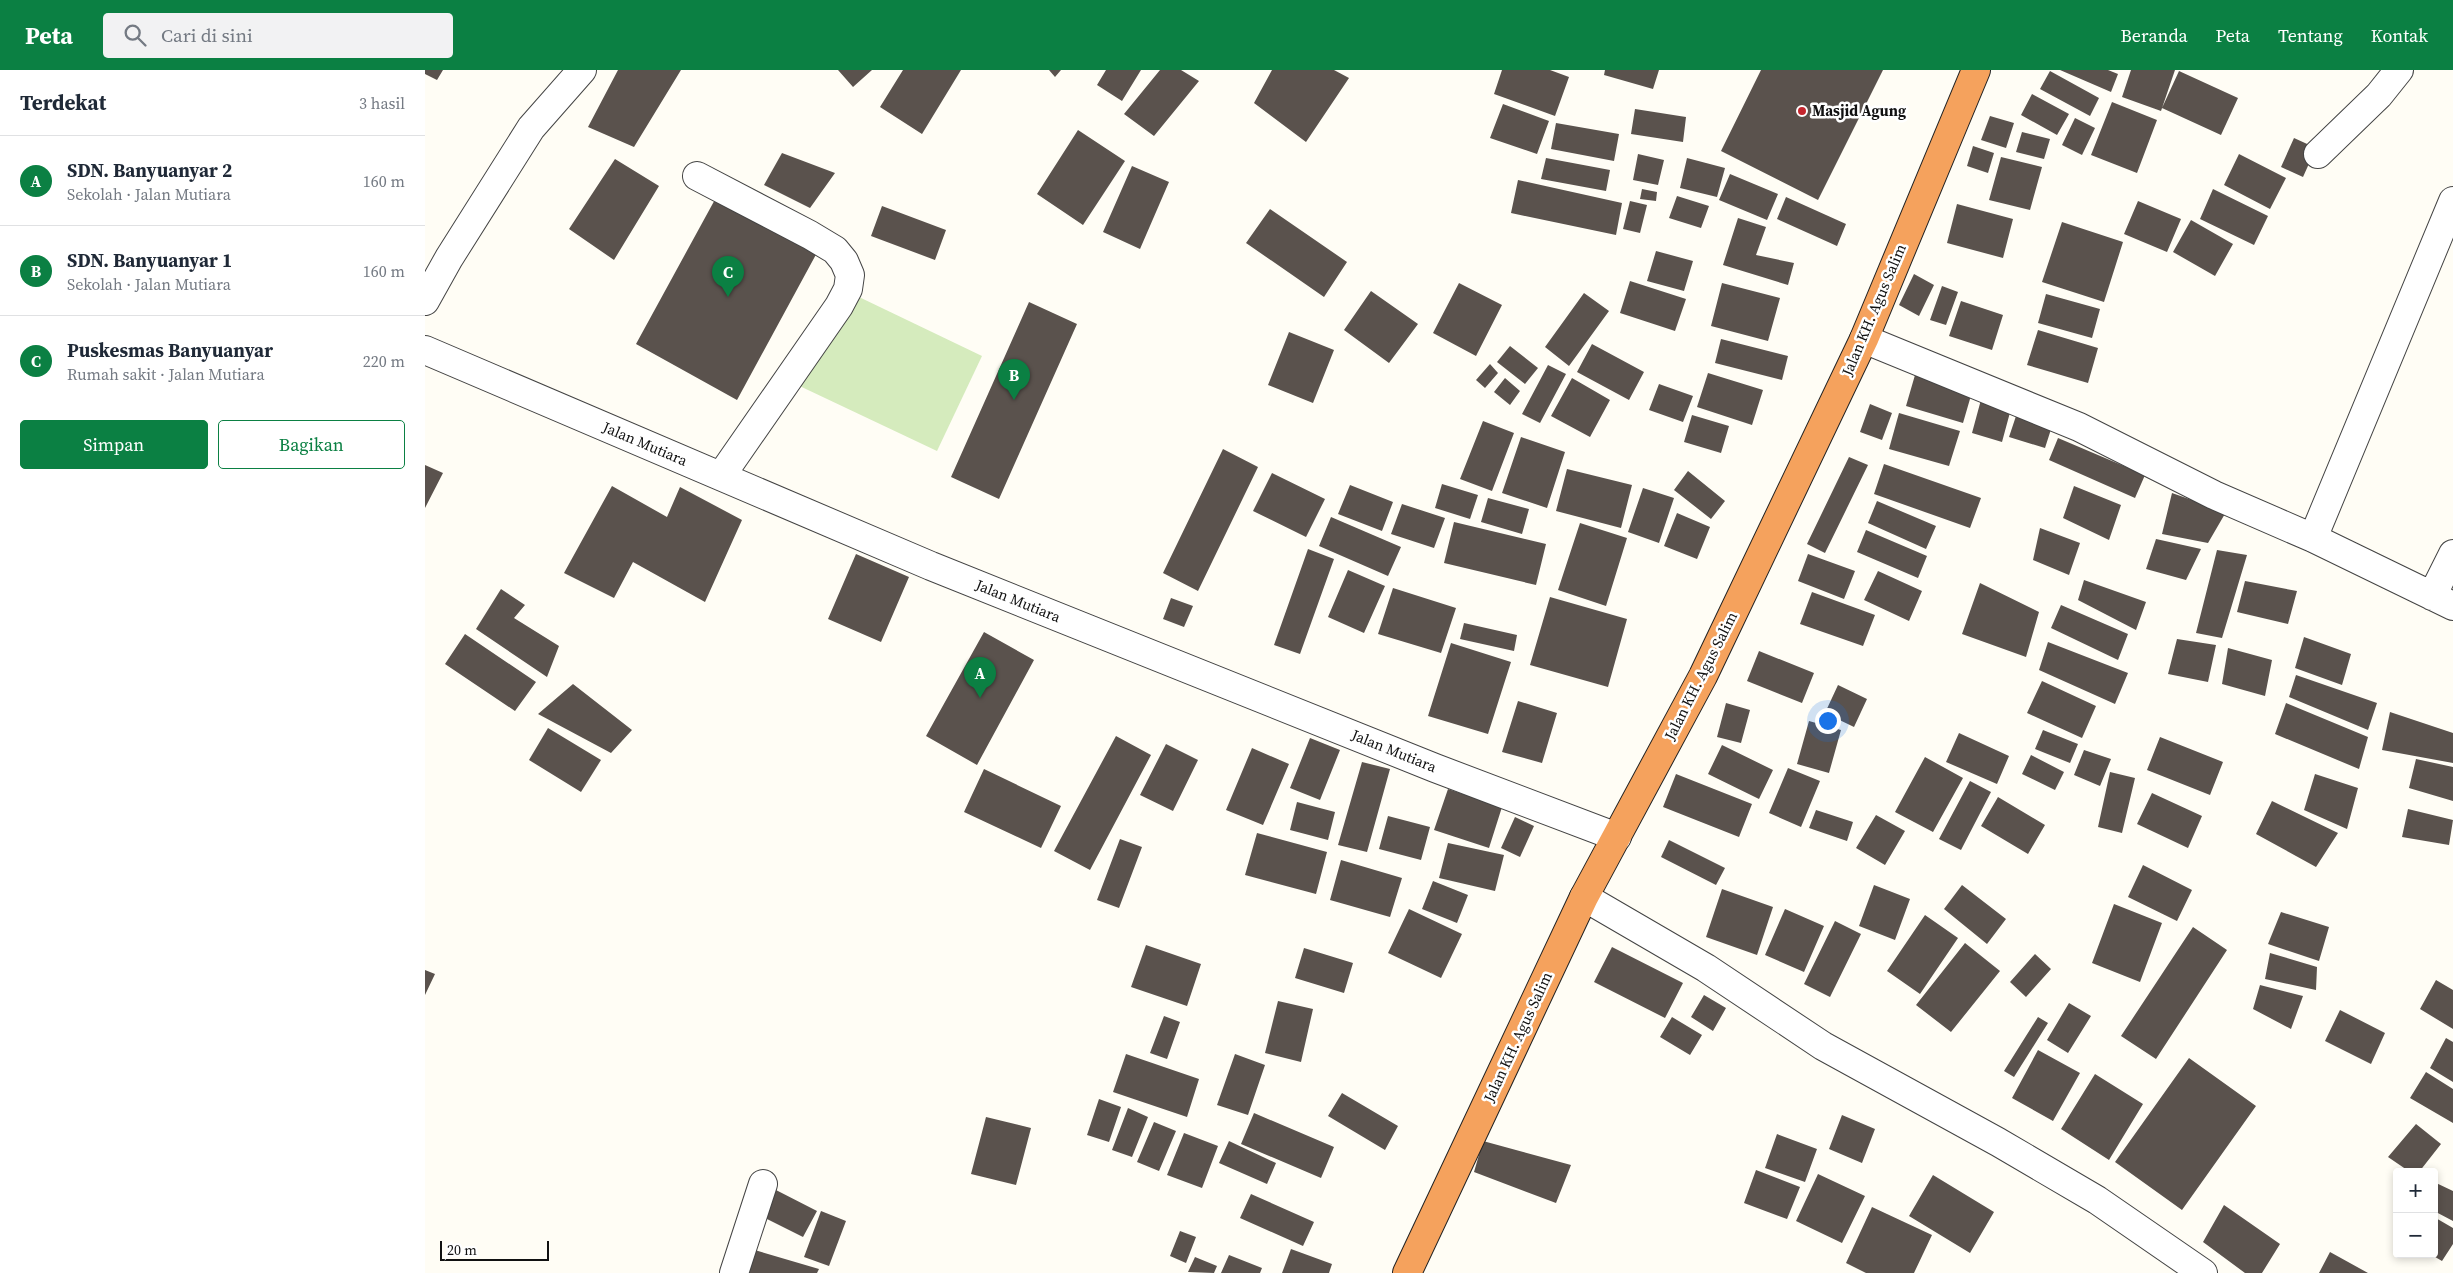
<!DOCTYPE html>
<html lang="id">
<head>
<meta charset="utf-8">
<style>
  :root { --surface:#fff; --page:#f2f2f3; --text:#1f2937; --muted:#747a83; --line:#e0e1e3; --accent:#0b8043 }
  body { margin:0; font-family:"Source Serif 4",serif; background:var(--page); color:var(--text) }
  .controls { position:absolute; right:15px; bottom:15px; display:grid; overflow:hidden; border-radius:5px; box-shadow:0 2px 8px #0003 }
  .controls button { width:45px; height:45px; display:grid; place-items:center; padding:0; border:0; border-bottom:1px solid var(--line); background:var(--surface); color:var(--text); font:25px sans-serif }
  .scale { position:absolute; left:15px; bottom:12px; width:109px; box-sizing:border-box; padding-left:5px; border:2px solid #111; border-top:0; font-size:14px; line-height:18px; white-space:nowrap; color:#111; -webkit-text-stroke:4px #fff; paint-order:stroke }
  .you { position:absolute; left:1402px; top:650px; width:18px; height:18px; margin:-12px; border:4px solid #fff; border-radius:50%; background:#1a73e8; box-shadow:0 0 0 8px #1a73e833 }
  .badge { display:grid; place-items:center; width:32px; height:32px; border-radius:50%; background:var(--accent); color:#fff; font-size:16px; font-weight:700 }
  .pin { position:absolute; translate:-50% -41px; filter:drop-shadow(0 1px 2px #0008) }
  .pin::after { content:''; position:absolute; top:26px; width:18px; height:15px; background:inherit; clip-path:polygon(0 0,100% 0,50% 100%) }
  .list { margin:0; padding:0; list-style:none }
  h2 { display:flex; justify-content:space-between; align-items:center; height:65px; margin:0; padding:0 20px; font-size:21px }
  h2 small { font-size:16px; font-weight:400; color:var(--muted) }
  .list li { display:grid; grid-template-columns:32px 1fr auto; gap:15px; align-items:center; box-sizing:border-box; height:90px; padding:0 20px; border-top:1px solid var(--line) }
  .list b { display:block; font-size:19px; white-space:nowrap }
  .list p { margin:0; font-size:16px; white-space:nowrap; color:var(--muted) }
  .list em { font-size:16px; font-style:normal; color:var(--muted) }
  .actions { display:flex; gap:10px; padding:15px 20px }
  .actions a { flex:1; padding:11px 0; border:1px solid var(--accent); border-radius:5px; text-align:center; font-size:18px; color:var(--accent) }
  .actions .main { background:var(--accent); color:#fff }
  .icon { flex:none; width:28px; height:28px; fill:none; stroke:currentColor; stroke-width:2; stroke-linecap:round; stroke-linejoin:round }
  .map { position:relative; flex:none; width:2028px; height:1203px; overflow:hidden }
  header { display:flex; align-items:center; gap:30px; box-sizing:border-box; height:70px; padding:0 25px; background:var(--accent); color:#fff }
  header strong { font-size:24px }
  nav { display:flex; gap:28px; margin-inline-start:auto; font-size:18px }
  .search { width:350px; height:45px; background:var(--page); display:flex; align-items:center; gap:12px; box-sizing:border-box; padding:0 18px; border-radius:5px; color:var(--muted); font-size:19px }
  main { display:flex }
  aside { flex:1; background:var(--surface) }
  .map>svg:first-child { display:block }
</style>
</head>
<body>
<header>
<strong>Peta</strong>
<div class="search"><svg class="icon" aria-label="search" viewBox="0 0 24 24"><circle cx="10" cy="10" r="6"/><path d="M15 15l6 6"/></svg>Cari di sini</div>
<nav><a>Beranda</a><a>Peta</a><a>Tentang</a><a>Kontak</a></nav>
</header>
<main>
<aside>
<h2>Terdekat<small>3 hasil</small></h2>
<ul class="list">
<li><span class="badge">A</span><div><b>SDN. Banyuanyar 2</b><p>Sekolah · Jalan Mutiara</p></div><em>160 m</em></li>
<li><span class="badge">B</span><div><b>SDN. Banyuanyar 1</b><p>Sekolah · Jalan Mutiara</p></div><em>160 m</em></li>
<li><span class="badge">C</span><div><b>Puskesmas Banyuanyar</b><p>Rumah sakit · Jalan Mutiara</p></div><em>220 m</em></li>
</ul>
<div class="actions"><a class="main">Simpan</a><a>Bagikan</a></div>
</aside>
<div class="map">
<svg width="2028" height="1203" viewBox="0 0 2028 1203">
  <rect width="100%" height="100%" fill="#fffdf5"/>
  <!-- grass -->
  <path fill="#d5ebbd" d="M 409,215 L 557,286 L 512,381 L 364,311 Z"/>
  <!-- building -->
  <path fill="#5a524d" d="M 0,0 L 18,0 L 12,10 L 0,4 Z
    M 193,0 L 256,0 L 209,77 L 163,57 Z
    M 413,0 L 447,0 L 428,17 Z
    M 478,0 L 536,0 L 497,64 L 455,37 Z
    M 624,0 L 636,0 L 630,7 Z
    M 681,0 L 716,0 L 697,31 L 672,15 Z
    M 735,0 L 756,0 L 774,11 L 729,66 L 699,44 Z
    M 847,0 L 909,0 L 924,8 L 881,72 L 829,33 Z
    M 1077,0 L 1125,0 L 1144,7 L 1130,46 L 1069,24 Z
    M 1180,0 L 1234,0 L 1228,19 L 1179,5 Z
    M 1336,0 L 1458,0 L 1393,130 L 1296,81 Z
    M 1635,0 L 1683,0 L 1693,4 L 1686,22 Z
    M 1706,0 L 1750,0 L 1736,41 L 1697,27 Z
    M 1625,1 L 1674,28 L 1665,46 L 1615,19 Z
    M 1754,1 L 1813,28 L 1796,65 L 1737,38 Z
    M 1607,24 L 1644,44 L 1632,65 L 1596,45 Z
    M 1687,32 L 1732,50 L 1712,103 L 1666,85 Z
    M 1078,34 L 1124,51 L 1112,84 L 1065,68 Z
    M 1210,39 L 1261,47 L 1258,72 L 1206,64 Z
    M 1565,46 L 1589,53 L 1581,78 L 1556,70 Z
    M 1650,48 L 1670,58 L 1657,85 L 1637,75 Z
    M 1131,53 L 1194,64 L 1189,91 L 1126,79 Z
    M 653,60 L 700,91 L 658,155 L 612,124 Z
    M 1597,62 L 1625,69 L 1619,89 L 1591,82 Z
    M 1869,68 L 1891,78 L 1878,107 L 1856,97 Z
    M 1548,76 L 1569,83 L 1563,103 L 1542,96 Z
    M 357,83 L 410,103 L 385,138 L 339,115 Z
    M 1213,84 L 1239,90 L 1233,115 L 1208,110 Z
    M 1814,84 L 1861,108 L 1845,139 L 1799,115 Z
    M 1576,87 L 1617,97 L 1605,140 L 1564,130 Z
    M 1121,88 L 1185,100 L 1181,121 L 1116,109 Z
    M 1262,88 L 1300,98 L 1292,127 L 1255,118 Z
    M 190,89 L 234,116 L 189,190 L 144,159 Z
    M 707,96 L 744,112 L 715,179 L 678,162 Z
    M 1305,104 L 1353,124 L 1342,150 L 1294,130 Z
    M 1093,110 L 1197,133 L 1191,165 L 1086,143 Z
    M 1217,119 L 1232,122 L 1231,131 L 1215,129 Z
    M 1788,119 L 1843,146 L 1829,175 L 1775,149 Z
    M 293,124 L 394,179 L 312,330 L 211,274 Z
    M 1252,126 L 1284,136 L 1276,158 L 1244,148 Z
    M 1361,127 L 1421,154 L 1412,176 L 1352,149 Z
    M 1205,131 L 1222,135 L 1215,163 L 1198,159 Z
    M 1713,131 L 1756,149 L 1742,182 L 1699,164 Z
    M 1532,134 L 1588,149 L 1578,188 L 1522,173 Z
    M 457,136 L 521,160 L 510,190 L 446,166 Z
    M 845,139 L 922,192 L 899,227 L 821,173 Z
    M 1313,148 L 1341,157 L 1331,185 L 1369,193 L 1363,215 L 1298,195 Z
    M 1766,150 L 1808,174 L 1790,206 L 1748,182 Z
    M 1637,152 L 1698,172 L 1679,232 L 1617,212 Z
    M 1231,181 L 1268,191 L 1259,221 L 1222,211 Z
    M 1489,204 L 1509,215 L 1494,246 L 1474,235 Z
    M 1205,211 L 1261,229 L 1250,261 L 1195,243 Z
    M 1034,213 L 1077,235 L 1051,286 L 1008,263 Z
    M 1297,213 L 1355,228 L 1343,271 L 1286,256 Z
    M 1517,216 L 1533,222 L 1521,255 L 1505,250 Z
    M 946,221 L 993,254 L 964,293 L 919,260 Z
    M 1159,223 L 1184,241 L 1144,296 L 1120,277 Z
    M 1621,224 L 1675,239 L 1667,268 L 1613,253 Z
    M 1536,231 L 1578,245 L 1567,280 L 1524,266 Z
    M 604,232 L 652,254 L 574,429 L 526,407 Z
    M 1613,260 L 1673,278 L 1663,313 L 1602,295 Z
    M 864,262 L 909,280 L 888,333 L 843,315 Z
    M 1296,269 L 1363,286 L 1357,310 L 1290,293 Z
    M 1167,274 L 1219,302 L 1204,330 L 1152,302 Z
    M 1085,276 L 1113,298 L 1100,314 L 1072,292 Z
    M 1065,294 L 1073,303 L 1060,318 L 1051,310 Z
    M 1123,295 L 1141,304 L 1115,353 L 1097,344 Z
    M 1283,303 L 1338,320 L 1327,355 L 1272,337 Z
    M 1490,305 L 1547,322 L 1538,353 L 1481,336 Z
    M 1080,308 L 1095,321 L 1085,335 L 1069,322 Z
    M 1147,308 L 1185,330 L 1165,367 L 1126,346 Z
    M 1234,314 L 1268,326 L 1258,352 L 1224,340 Z
    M 1557,326 L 1587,335 L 1577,372 L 1547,363 Z
    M 1445,334 L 1467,343 L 1457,370 L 1435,362 Z
    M 1474,343 L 1535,361 L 1524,396 L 1464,379 Z
    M 1592,343 L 1628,353 L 1620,378 L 1584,367 Z
    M 1267,345 L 1304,356 L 1296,383 L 1259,372 Z
    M 1058,351 L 1089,363 L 1067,421 L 1035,409 Z
    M 1096,367 L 1140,382 L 1122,438 L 1077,423 Z
    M 1633,368 L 1720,405 L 1710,428 L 1624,390 Z
    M 798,379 L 833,397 L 773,521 L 738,503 Z
    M 1424,387 L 1443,395 L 1400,483 L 1382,474 Z
    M 1459,394 L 1556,428 L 1545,458 L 1449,424 Z
    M 0,395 L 18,403 L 0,438 Z
    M 1142,399 L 1207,415 L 1196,458 L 1131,441 Z
    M 1263,401 L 1300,431 L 1286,449 L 1249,420 Z
    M 847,403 L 900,429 L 881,467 L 828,441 Z
    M 1017,414 L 1053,425 L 1045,449 L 1010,438 Z
    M 925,415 L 968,432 L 957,461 L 913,444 Z
    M 187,416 L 242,447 L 255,417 L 317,450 L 280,532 L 208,492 L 189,528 L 139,503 Z
    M 1649,416 L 1696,435 L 1684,470 L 1638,448 Z
    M 1218,418 L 1249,428 L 1234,473 L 1203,462 Z
    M 1747,423 L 1801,442 L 1783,473 L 1737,464 Z
    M 1063,428 L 1104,439 L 1097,464 L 1056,452 Z
    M 1452,431 L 1511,456 L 1501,479 L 1443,453 Z
    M 977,434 L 1020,448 L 1009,478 L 966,464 Z
    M 1252,443 L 1285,457 L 1272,489 L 1239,476 Z
    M 906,447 L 976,477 L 963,506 L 894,476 Z
    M 1029,452 L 1121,474 L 1111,515 L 1019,493 Z
    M 1155,453 L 1202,468 L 1181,536 L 1133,520 Z
    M 1615,458 L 1655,473 L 1644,505 L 1608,490 Z
    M 1441,460 L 1502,486 L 1493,508 L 1432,482 Z
    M 1731,469 L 1776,479 L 1761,510 L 1721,499 Z
    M 883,479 L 909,489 L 875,584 L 849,575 Z
    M 1792,480 L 1822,485 L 1797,568 L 1771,563 Z
    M 431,484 L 484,507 L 456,572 L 403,549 Z
    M 1383,484 L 1430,501 L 1419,529 L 1373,511 Z
    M 923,500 L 960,516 L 939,563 L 903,547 Z
    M 1453,501 L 1497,521 L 1484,551 L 1439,530 Z
    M 1659,510 L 1721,532 L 1711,560 L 1653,530 Z
    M 1820,511 L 1872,521 L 1863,554 L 1812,542 Z
    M 1555,513 L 1614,542 L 1601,587 L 1537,564 Z
    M 968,518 L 1031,538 L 1016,583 L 953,564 Z
    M 76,519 L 100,535 L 89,548 L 134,576 L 122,607 L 51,559 Z
    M 1387,522 L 1450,545 L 1438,576 L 1375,554 Z
    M 1125,527 L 1202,549 L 1183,617 L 1105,595 Z
    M 746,528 L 768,536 L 759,557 L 738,549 Z
    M 1636,535 L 1703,564 L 1693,590 L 1626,558 Z
    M 1039,553 L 1092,565 L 1089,581 L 1035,569 Z
    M 559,562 L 609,590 L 552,695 L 501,666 Z
    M 40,564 L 111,612 L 90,641 L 20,594 Z
    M 1879,567 L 1926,584 L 1917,615 L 1870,598 Z
    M 1752,569 L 1791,575 L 1783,612 L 1743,604 Z
    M 1623,572 L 1703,603 L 1690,634 L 1614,600 Z
    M 1026,573 L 1086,592 L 1063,664 L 1003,646 Z
    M 1803,578 L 1847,590 L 1840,626 L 1797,614 Z
    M 1334,581 L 1389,603 L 1377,633 L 1322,611 Z
    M 1871,605 L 1952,633 L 1943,660 L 1864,627 Z
    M 1617,611 L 1671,636 L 1657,668 L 1602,643 Z
    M 148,614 L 207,660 L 186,683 L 113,644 Z
    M 1413,615 L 1442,629 L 1429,657 L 1400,643 Z
    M 1093,631 L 1132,643 L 1117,693 L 1077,682 Z
    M 1301,633 L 1325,640 L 1316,673 L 1292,667 Z
    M 1861,633 L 1943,667 L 1934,699 L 1850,664 Z
    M 1965,642 L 2028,663 L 2028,693 L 1957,680 Z
    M 1384,651 L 1416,660 L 1404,703 L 1372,694 Z
    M 123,658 L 176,690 L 156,722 L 104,690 Z
    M 1618,660 L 1653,674 L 1645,693 L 1610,679 Z
    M 1534,663 L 1584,686 L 1572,714 L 1521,692 Z
    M 691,666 L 726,685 L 665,800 L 629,781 Z
    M 1735,667 L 1798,692 L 1785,725 L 1722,700 Z
    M 885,668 L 915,680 L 895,730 L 865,718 Z
    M 741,674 L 773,690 L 748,741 L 715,725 Z
    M 1297,675 L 1348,700 L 1334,729 L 1283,704 Z
    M 827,678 L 864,694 L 838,755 L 801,740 Z
    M 1659,680 L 1686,689 L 1675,716 L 1649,705 Z
    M 1606,685 L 1639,702 L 1630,720 L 1597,704 Z
    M 1500,687 L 1538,708 L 1508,762 L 1470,742 Z
    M 1991,689 L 2028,697 L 2028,731 L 1984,718 Z
    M 937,692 L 965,699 L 942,782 L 913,775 Z
    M 1363,698 L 1395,711 L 1376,757 L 1344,743 Z
    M 559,699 L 636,736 L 616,778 L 539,742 Z
    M 1685,702 L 1710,708 L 1697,763 L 1673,757 Z
    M 1251,704 L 1327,734 L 1314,767 L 1238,737 Z
    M 1890,704 L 1933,718 L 1922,759 L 1879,740 Z
    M 1545,711 L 1566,722 L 1536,780 L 1514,769 Z
    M 1023,719 L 1077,737 L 1064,778 L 1009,760 Z
    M 1727,723 L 1777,746 L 1763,778 L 1712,754 Z
    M 1573,727 L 1620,755 L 1603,784 L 1556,756 Z
    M 1847,731 L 1913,763 L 1891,797 L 1831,764 Z
    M 872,732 L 910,742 L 903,770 L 865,760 Z
    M 1983,739 L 2028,750 L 2024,775 L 1977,767 Z
    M 1391,740 L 1428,752 L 1422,771 L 1384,758 Z
    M 1451,745 L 1480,761 L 1460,795 L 1431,778 Z
    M 963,746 L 1005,757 L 996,790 L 954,779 Z
    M 1090,747 L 1109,756 L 1095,787 L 1076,778 Z
    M 832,763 L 902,782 L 891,824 L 820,805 Z
    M 695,769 L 717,777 L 694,838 L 672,830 Z
    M 1244,770 L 1300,798 L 1291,815 L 1236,787 Z
    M 1023,773 L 1079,785 L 1070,821 L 1014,808 Z
    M 916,790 L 977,808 L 965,847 L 905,830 Z
    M 1718,795 L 1767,820 L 1752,851 L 1703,827 Z
    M 1008,811 L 1043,825 L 1032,853 L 997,839 Z
    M 1449,815 L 1485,829 L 1470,870 L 1434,856 Z
    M 1537,815 L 1581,849 L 1562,874 L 1519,839 Z
    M 1297,819 L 1348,837 L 1332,885 L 1281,867 Z
    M 1689,834 L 1737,853 L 1715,912 L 1667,893 Z
    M 984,839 L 1037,864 L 1016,908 L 963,883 Z
    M 1360,839 L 1399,856 L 1379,902 L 1340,885 Z
    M 1856,842 L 1904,857 L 1894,891 L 1843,874 Z
    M 1500,845 L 1533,868 L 1495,924 L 1462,901 Z
    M 1410,851 L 1436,864 L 1405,927 L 1379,914 Z
    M 1768,857 L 1802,880 L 1731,989 L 1696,966 Z
    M 1540,873 L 1575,901 L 1526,962 L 1491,935 Z
    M 721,875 L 776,894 L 762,936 L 706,917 Z
    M 1187,877 L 1258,913 L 1240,948 L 1169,912 Z
    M 879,878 L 928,893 L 919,923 L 870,908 Z
    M 1845,883 L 1892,897 L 1891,920 L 1840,909 Z
    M 1610,884 L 1626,899 L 1601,927 L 1585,912 Z
    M 0,900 L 10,904 L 0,925 Z
    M 2011,910 L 2028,920 L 2028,959 L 1995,939 Z
    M 1835,915 L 1878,926 L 1866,959 L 1828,939 Z
    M 1279,925 L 1301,938 L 1288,961 L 1266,947 Z
    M 853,931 L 888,939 L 876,992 L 840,983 Z
    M 1644,933 L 1666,946 L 1643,983 L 1622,970 Z
    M 1915,940 L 1960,963 L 1946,994 L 1900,971 Z
    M 739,946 L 755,952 L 742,989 L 725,983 Z
    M 1247,947 L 1277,965 L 1265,985 L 1235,967 Z
    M 1613,947 L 1623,953 L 1589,1007 L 1579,1001 Z
    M 2021,968 L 2028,972 L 2028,1012 L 2005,998 Z
    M 1613,980 L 1655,1003 L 1628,1051 L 1587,1028 Z
    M 701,984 L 774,1009 L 762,1047 L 688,1022 Z
    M 810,984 L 840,995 L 823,1045 L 792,1035 Z
    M 1764,988 L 1831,1036 L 1757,1140 L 1690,1092 Z
    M 2001,1002 L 2028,1019 L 2028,1053 L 1985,1028 Z
    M 1670,1004 L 1718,1034 L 1684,1090 L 1636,1059 Z
    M 917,1023 L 973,1056 L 960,1080 L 903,1046 Z
    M 674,1029 L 696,1037 L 684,1072 L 662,1065 Z
    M 703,1038 L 723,1047 L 707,1087 L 687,1080 Z
    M 829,1043 L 909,1077 L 896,1108 L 816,1074 Z
    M 1417,1045 L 1450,1059 L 1437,1093 L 1404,1079 Z
    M 561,1047 L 606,1058 L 591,1115 L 546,1104 Z
    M 729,1052 L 751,1061 L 734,1101 L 712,1092 Z
    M 1991,1054 L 2016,1074 L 1994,1102 L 1985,1102 L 1963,1087 Z
    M 759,1063 L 793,1076 L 777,1118 L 742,1105 Z
    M 1352,1064 L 1392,1079 L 1380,1112 L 1340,1098 Z
    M 804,1071 L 851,1093 L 842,1114 L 794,1093 Z
    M 1058,1071 L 1146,1095 L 1131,1133 L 1049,1102 Z
    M 1331,1100 L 1375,1117 L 1362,1149 L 1319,1133 Z
    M 1393,1104 L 1440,1126 L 1417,1173 L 1371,1151 Z
    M 1508,1105 L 1569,1142 L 1545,1183 L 1484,1146 Z
    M 2009,1112 L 2028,1121 L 2028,1151 L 2009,1141 Z
    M 349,1119 L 392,1141 L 378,1167 L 336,1146 Z
    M 826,1124 L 889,1152 L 878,1176 L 815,1148 Z
    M 1799,1135 L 1855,1174 L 1837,1203 L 1820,1203 L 1778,1172 Z
    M 1447,1137 L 1507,1165 L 1489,1203 L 1441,1203 L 1421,1193 Z
    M 396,1141 L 421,1151 L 404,1196 L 379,1187 Z
    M 2009,1147 L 2028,1158 L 2028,1174 L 2017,1191 L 2005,1184 L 2009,1184 Z
    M 755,1161 L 771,1167 L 761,1193 L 745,1186 Z
    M 323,1178 L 394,1199 L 392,1203 L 316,1203 Z
    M 866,1179 L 907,1194 L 904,1203 L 857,1203 Z
    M 1905,1182 L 1943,1203 L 1894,1203 Z
    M 804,1185 L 837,1198 L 835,1203 L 796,1203 Z
    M 770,1187 L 792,1196 L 789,1203 L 763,1202 Z"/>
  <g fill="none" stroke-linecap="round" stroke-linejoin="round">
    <!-- minor casing -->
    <g stroke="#444" stroke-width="30">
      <path id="minor" d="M 1893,84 L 1954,25 L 1974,0
        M 272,106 L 385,165 L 410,180 L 419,191 L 425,205 L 423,219 L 414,236 L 296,406
        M 0,231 L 24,188 L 106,58 L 157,0
        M 1439,269 L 1654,357 L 1789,425 L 1888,468 L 2028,536
        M 0,280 L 506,496 L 1010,698 L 1192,767
        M 1888,468 L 2028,131
        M 2007,526 L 2028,484
        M 1159,827 L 1281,898 L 1398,976 L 1573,1072 L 1672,1130 L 1778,1203
        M 309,1203 L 338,1114"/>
    </g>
    <!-- highway casing -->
    <g stroke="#222" stroke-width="30">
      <path id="highway" d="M 982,1203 L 1159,827 L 1278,606 L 1439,269 L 1551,0"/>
    </g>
    <!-- minor -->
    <use href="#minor" stroke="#fff" stroke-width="28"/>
    <!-- highway -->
    <use href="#highway" stroke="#f5a25d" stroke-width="28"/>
  </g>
  <!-- markers -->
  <circle fill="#c4262e" stroke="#fff" stroke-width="2" cx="1377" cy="41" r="5"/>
  <g text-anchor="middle" stroke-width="5" stroke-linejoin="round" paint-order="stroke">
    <!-- poi labels -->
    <g font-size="15" font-weight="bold" fill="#111" stroke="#fff" text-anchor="start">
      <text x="1387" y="46">Masjid Agung</text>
    </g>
    <!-- street labels -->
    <g font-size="15" fill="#111" stroke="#fff">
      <text transform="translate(1449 240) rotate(-67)" y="5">Jalan KH. Agus Salim</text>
      <text transform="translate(220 374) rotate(23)" y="5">Jalan Mutiara</text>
      <text transform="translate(593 531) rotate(22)" y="5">Jalan Mutiara</text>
      <text transform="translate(1276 606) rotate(-63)" y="5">Jalan KH. Agus Salim</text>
      <text transform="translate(969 681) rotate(22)" y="5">Jalan Mutiara</text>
      <text transform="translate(1093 967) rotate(-65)" y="5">Jalan KH. Agus Salim</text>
    </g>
  </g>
</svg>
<div class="controls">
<button>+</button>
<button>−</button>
</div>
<div class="scale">20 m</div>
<div class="you"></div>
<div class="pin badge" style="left:555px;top:628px">A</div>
<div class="pin badge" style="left:589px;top:330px">B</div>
<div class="pin badge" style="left:303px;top:227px">C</div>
</div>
</main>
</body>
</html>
